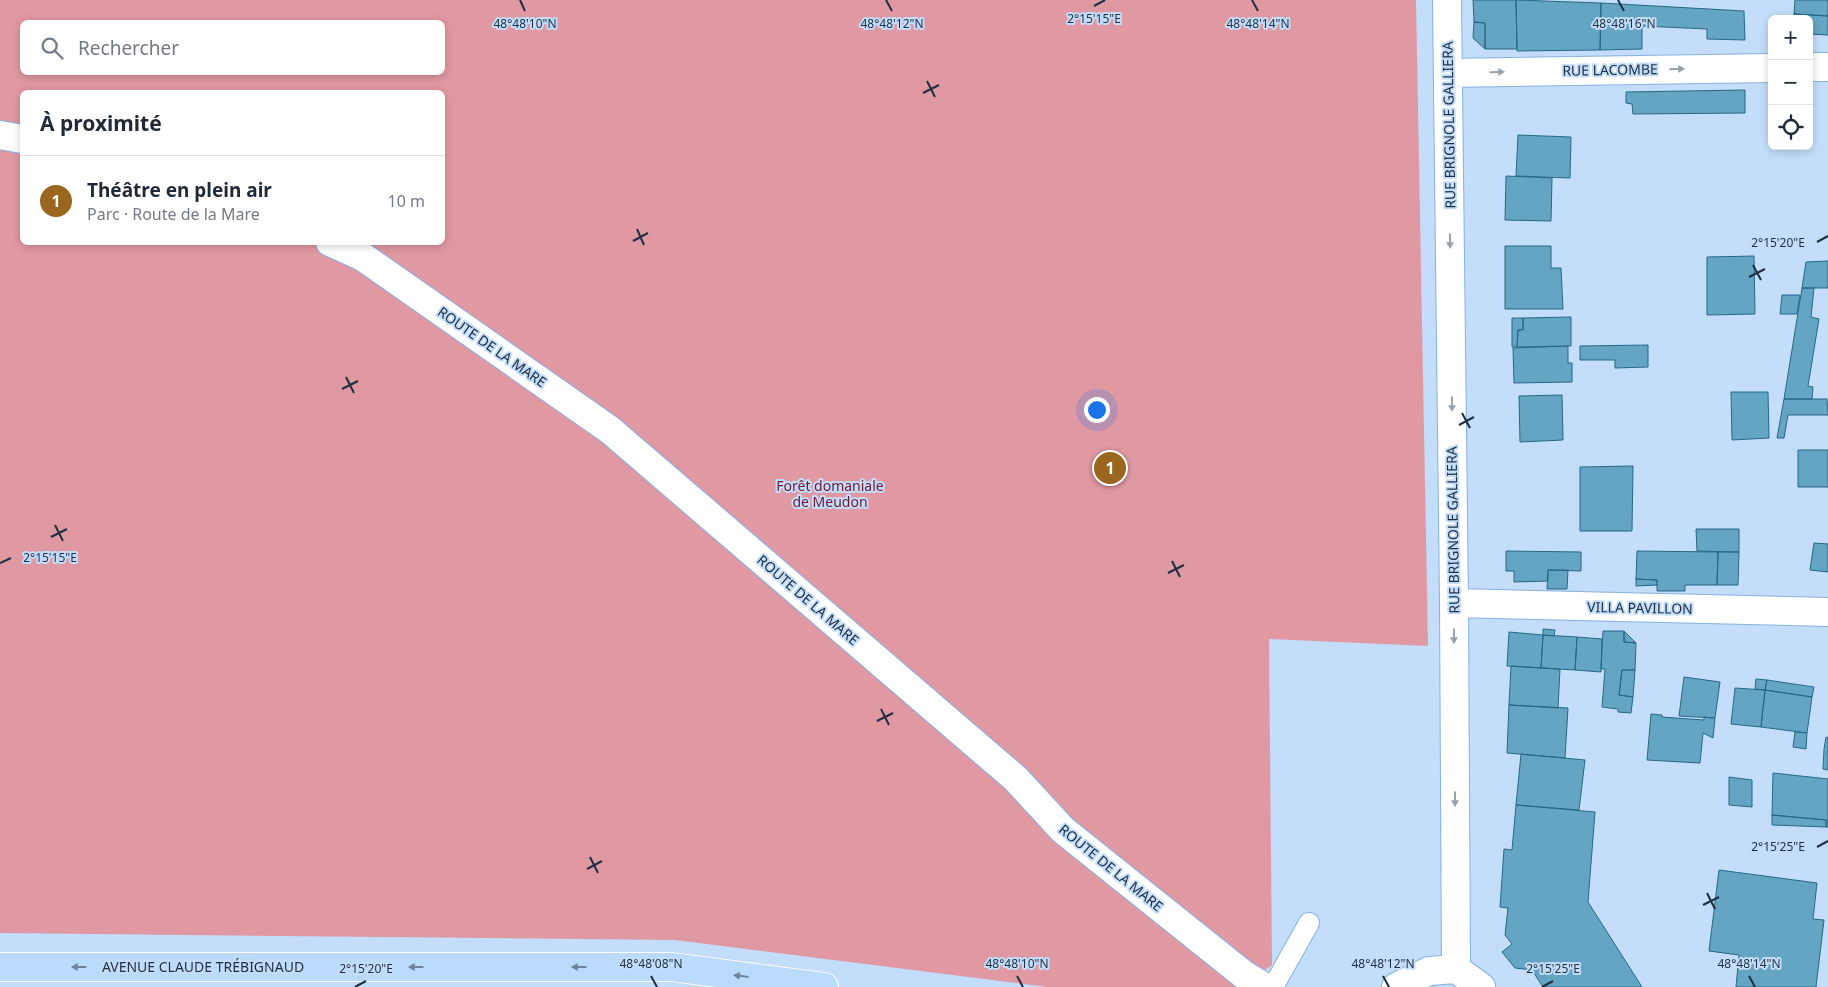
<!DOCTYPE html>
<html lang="fr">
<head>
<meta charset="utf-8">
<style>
  :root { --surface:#fff; --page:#f6f6f7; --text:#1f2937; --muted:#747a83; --line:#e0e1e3; --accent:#9a651c }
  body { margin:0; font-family:"Noto Sans",sans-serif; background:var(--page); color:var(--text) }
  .controls { position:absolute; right:15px; top:15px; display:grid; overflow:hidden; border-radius:8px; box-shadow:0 2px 8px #0003 }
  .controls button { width:45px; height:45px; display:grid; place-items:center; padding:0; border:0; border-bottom:1px solid var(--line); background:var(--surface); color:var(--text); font:25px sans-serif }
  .you { position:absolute; left:1096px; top:409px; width:18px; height:18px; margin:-12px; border:4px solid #fff; border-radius:50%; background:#1a73e8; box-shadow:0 0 0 8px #1a73e833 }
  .badge { display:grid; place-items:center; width:32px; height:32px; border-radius:50%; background:var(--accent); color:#fff; font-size:16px; font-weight:700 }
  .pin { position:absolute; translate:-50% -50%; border:2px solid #fff; box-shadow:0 1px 5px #0006 }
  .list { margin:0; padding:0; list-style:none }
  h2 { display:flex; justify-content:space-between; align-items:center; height:65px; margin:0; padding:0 20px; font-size:21px }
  h2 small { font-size:16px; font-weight:400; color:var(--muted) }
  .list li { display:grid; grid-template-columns:32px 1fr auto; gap:15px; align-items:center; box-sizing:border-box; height:90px; padding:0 20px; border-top:1px solid var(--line) }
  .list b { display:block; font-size:19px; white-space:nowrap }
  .list p { margin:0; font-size:16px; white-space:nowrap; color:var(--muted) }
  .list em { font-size:16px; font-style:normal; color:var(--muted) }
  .icon { flex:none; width:28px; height:28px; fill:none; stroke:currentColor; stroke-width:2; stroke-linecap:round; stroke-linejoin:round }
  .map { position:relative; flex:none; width:1828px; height:987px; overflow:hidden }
  .search { position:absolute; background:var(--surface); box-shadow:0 2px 8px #0003; left:20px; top:20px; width:425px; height:55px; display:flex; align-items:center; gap:12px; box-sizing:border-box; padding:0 18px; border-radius:8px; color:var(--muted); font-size:19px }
  .panel { position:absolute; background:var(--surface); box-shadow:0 2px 8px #0003; left:20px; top:90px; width:425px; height:155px; border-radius:8px }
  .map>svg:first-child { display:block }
</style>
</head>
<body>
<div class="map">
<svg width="1828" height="987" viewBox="0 0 1828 987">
  <rect width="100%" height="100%" fill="#c3ddfa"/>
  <!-- green -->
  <path fill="#e098a3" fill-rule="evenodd" d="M 0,0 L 1416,0 L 1428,646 L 1269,639 L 1272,965 L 1241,987 L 1047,987 L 675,940 L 0,933 ZM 22,22 L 442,22 L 442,72 L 22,72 ZM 22,92 L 442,92 L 442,242 L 22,242 Z"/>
  <!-- building -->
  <path fill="#64a5c4" stroke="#256985" d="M 1473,0 L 1516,0 L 1517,49 L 1485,49 L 1485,23 L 1474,22 Z
    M 1516,0 L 1601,3 L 1600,50 L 1517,51 Z
    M 1795,0 L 1828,0 L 1828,16 L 1794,14 Z
    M 1601,3 L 1744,11 L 1745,40 L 1707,39 L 1707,29 L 1642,26 L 1642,49 L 1600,50 Z
    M 1794,14 L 1828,16 L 1828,35 L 1809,34 L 1809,19 L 1793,19 Z
    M 1474,22 L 1485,23 L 1485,49 L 1473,38 Z
    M 1745,90 L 1745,113 L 1633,114 L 1632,104 L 1626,103 L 1626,92 Z
    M 1518,135 L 1571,137 L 1570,178 L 1516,176 Z
    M 1506,176 L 1552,178 L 1551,221 L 1505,220 Z
    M 1505,246 L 1551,246 L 1551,268 L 1561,268 L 1563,309 L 1505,309 Z
    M 1754,256 L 1755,314 L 1707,315 L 1707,257 Z
    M 1828,261 L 1828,288 L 1802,288 L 1806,262 Z
    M 1802,288 L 1814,288 L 1811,317 L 1819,319 L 1808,386 L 1813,387 L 1812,399 L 1784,399 Z
    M 1782,295 L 1800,295 L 1797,314 L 1780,314 Z
    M 1571,317 L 1571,346 L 1517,347 L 1518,330 L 1523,330 L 1523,318 Z
    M 1512,318 L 1523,318 L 1523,330 L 1518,330 L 1517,347 L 1512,347 Z
    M 1648,345 L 1648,367 L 1615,368 L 1615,360 L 1580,360 L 1580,346 Z
    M 1568,346 L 1568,363 L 1572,363 L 1572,382 L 1514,383 L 1513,348 Z
    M 1731,392 L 1768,392 L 1769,438 L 1732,440 Z
    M 1562,395 L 1563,440 L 1520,442 L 1519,396 Z
    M 1784,399 L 1827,399 L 1828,415 L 1788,415 L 1784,438 L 1777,438 Z
    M 1798,450 L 1828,450 L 1828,487 L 1798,487 Z
    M 1633,466 L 1632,531 L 1580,531 L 1580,467 Z
    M 1696,529 L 1739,529 L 1739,552 L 1697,551 Z
    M 1814,543 L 1828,544 L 1828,572 L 1810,570 Z
    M 1506,551 L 1581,552 L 1581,571 L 1548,570 L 1548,581 L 1514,582 L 1514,571 L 1506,571 Z
    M 1637,551 L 1718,552 L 1717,585 L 1685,585 L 1685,591 L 1657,591 L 1657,580 L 1636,579 Z
    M 1718,552 L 1739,552 L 1738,585 L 1717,585 Z
    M 1548,570 L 1568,570 L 1567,589 L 1547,589 Z
    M 1636,579 L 1657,580 L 1657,585 L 1636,586 Z
    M 1543,629 L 1555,630 L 1554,636 L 1543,635 Z
    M 1603,631 L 1624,631 L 1624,642 L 1636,643 L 1635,670 L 1622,670 L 1619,695 L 1633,697 L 1631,713 L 1618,712 L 1618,709 L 1602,707 L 1605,669 L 1601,669 Z
    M 1624,631 L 1636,643 L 1624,642 Z
    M 1509,632 L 1543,635 L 1541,668 L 1507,666 Z
    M 1543,635 L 1577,637 L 1575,670 L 1541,668 Z
    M 1577,637 L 1602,639 L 1601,672 L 1575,670 Z
    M 1511,666 L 1560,669 L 1558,708 L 1509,705 Z
    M 1622,670 L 1635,670 L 1633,697 L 1619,695 Z
    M 1684,677 L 1720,682 L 1715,718 L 1679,716 Z
    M 1756,679 L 1767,680 L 1765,690 L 1755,689 Z
    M 1767,680 L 1814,687 L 1812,697 L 1765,690 Z
    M 1735,688 L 1765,690 L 1761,727 L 1731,724 Z
    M 1765,690 L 1812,697 L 1807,733 L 1761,727 Z
    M 1509,705 L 1568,708 L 1565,758 L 1507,753 Z
    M 1651,714 L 1662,715 L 1662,717 L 1704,720 L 1704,717 L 1715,718 L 1713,738 L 1703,733 L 1700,763 L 1647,760 Z
    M 1795,732 L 1807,733 L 1806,749 L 1793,747 Z
    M 1826,737 L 1828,738 L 1828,770 L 1823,769 L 1824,749 Z
    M 1521,754 L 1585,760 L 1579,810 L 1516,805 Z
    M 1773,773 L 1828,779 L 1828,827 L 1826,827 L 1826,820 L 1772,815 Z
    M 1729,777 L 1752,780 L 1752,807 L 1729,805 Z
    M 1516,805 L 1595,812 L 1588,902 L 1642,987 L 1543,987 L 1532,970 L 1515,968 L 1502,952 L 1512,944 L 1505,935 L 1508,908 L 1500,907 L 1504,849 L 1512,850 Z
    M 1772,815 L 1826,820 L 1826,827 L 1772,825 Z
    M 1719,870 L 1817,883 L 1813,919 L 1824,920 L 1816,987 L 1736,987 L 1739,955 L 1709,951 Z"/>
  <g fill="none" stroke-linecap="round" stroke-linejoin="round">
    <!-- service casing -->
    <g stroke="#86b2df" stroke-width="22">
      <path id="service" d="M 1273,987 L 1309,923"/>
    </g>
    <!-- minor casing -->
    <g stroke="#86b2df" stroke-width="30">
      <path id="minor" d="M 1447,0 L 1454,603 L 1456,969
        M 1809,67 L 1828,67
        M 1448,73 L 1772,68
        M 0,135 L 22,139
        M 330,242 L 363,257 L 610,430 L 1016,779 L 1063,830 L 1243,974 L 1264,987
        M 1454,603 L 1827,612
        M 1396,987 L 1429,971 L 1456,969 L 1481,987"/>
    </g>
    <!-- primary casing -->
    <g stroke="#fff" stroke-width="30">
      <path id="primary" d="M 0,967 L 672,967 L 824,987"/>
    </g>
    <!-- service -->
    <use href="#service" stroke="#fff" stroke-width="20"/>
    <!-- minor -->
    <use href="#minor" stroke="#fff" stroke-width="28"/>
    <!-- primary -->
    <use href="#primary" stroke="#bbdbfc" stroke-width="28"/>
  </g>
  <!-- one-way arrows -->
  <defs><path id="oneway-solid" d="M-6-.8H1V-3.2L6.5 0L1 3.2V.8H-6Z" transform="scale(1.25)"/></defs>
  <g fill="#99a1aa">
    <use href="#oneway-solid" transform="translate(1677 69) rotate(-1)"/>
    <use href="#oneway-solid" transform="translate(1497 72) rotate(-1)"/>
    <use href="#oneway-solid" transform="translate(1450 241) rotate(89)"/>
    <use href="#oneway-solid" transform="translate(1452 404) rotate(89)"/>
    <use href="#oneway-solid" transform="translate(1454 636) rotate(90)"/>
    <use href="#oneway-solid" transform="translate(1455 799) rotate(90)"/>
  </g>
  <g fill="#6c859e">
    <use href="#oneway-solid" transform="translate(79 967) rotate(-180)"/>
    <use href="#oneway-solid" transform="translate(416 967) rotate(-180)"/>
    <use href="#oneway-solid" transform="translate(579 967) rotate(-180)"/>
    <use href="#oneway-solid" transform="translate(741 976) rotate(-173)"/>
  </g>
  <!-- ticks -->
  <path fill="none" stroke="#1d2f41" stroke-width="2" d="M 520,0 L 525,11M 886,0 L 892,11M 1252,0 L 1258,11M 1618,0 L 1624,11M 1094,6 L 1105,0M 927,81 L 935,97M 923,93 L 939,85M 637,229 L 644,245M 633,241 L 648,233M 1817,242 L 1828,236M 1753,265 L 1761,280M 1749,277 L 1765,269M 346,377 L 354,393M 342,389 L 358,381M 1462,413 L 1470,428M 1459,425 L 1474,417M 55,525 L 63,541M 51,537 L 67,529M 1172,561 L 1180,577M 0,563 L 11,558M 1168,573 L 1184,565M 881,709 L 889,725M 877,721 L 893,713M 1817,847 L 1828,841M 590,857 L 598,873M 587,869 L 602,861M 1707,893 L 1715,909M 1703,905 L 1719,897M 651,976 L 657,987M 1017,976 L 1023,987M 1383,976 L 1389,987M 1749,976 L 1755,987M 355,987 L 366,981M 1542,987 L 1553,981"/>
  <g text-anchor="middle" stroke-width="4" stroke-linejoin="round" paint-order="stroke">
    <!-- street labels -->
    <g font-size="14" fill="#1d2f41" stroke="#c3ddfa">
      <text transform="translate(1610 70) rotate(-1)" y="5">RUE LACOMBE</text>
      <text transform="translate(1449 125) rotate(-91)" y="5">RUE BRIGNOLE GALLIERA</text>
      <text transform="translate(492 347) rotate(35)" y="5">ROUTE DE LA MARE</text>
      <text transform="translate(1453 530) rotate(-91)" y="5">RUE BRIGNOLE GALLIERA</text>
      <text transform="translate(808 600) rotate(41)" y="5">ROUTE DE LA MARE</text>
      <text transform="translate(1640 608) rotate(1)" y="5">VILLA PAVILLON</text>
      <text transform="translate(1111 868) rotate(39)" y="5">ROUTE DE LA MARE</text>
      <text x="203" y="972">AVENUE CLAUDE TRÉBIGNAUD</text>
    </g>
    <!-- park labels -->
    <g font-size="14" fill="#6e1930" stroke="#c3ddfa">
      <text x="830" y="491">Forêt domaniale<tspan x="830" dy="16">de Meudon</tspan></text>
    </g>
  </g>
  <g font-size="12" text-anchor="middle" fill="#1d2f41" stroke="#c3ddfa" stroke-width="4" stroke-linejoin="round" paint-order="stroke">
    <text x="1094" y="23">2°15'15"E</text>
    <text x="525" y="28">48°48'10"N</text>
    <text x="892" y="28">48°48'12"N</text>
    <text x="1258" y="28">48°48'14"N</text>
    <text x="1624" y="28">48°48'16"N</text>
    <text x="1778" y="247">2°15'20"E</text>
    <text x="50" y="562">2°15'15"E</text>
    <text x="1778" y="851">2°15'25"E</text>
    <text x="651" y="968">48°48'08"N</text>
    <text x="1017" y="968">48°48'10"N</text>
    <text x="1383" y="968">48°48'12"N</text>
    <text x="1749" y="968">48°48'14"N</text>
    <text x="366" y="973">2°15'20"E</text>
    <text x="1553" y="973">2°15'25"E</text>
  </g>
</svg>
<div class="controls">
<button>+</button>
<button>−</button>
<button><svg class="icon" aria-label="locate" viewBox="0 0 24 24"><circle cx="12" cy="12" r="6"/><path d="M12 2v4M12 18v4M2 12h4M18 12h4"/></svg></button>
</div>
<div class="you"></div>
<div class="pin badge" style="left:1110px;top:468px">1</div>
<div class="search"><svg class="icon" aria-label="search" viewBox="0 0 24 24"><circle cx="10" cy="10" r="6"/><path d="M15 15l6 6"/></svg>Rechercher</div>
<section class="panel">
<h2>À proximité<small></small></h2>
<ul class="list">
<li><span class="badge">1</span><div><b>Théâtre en plein air</b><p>Parc · Route de la Mare</p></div><em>10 m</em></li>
</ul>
</section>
</div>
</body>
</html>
